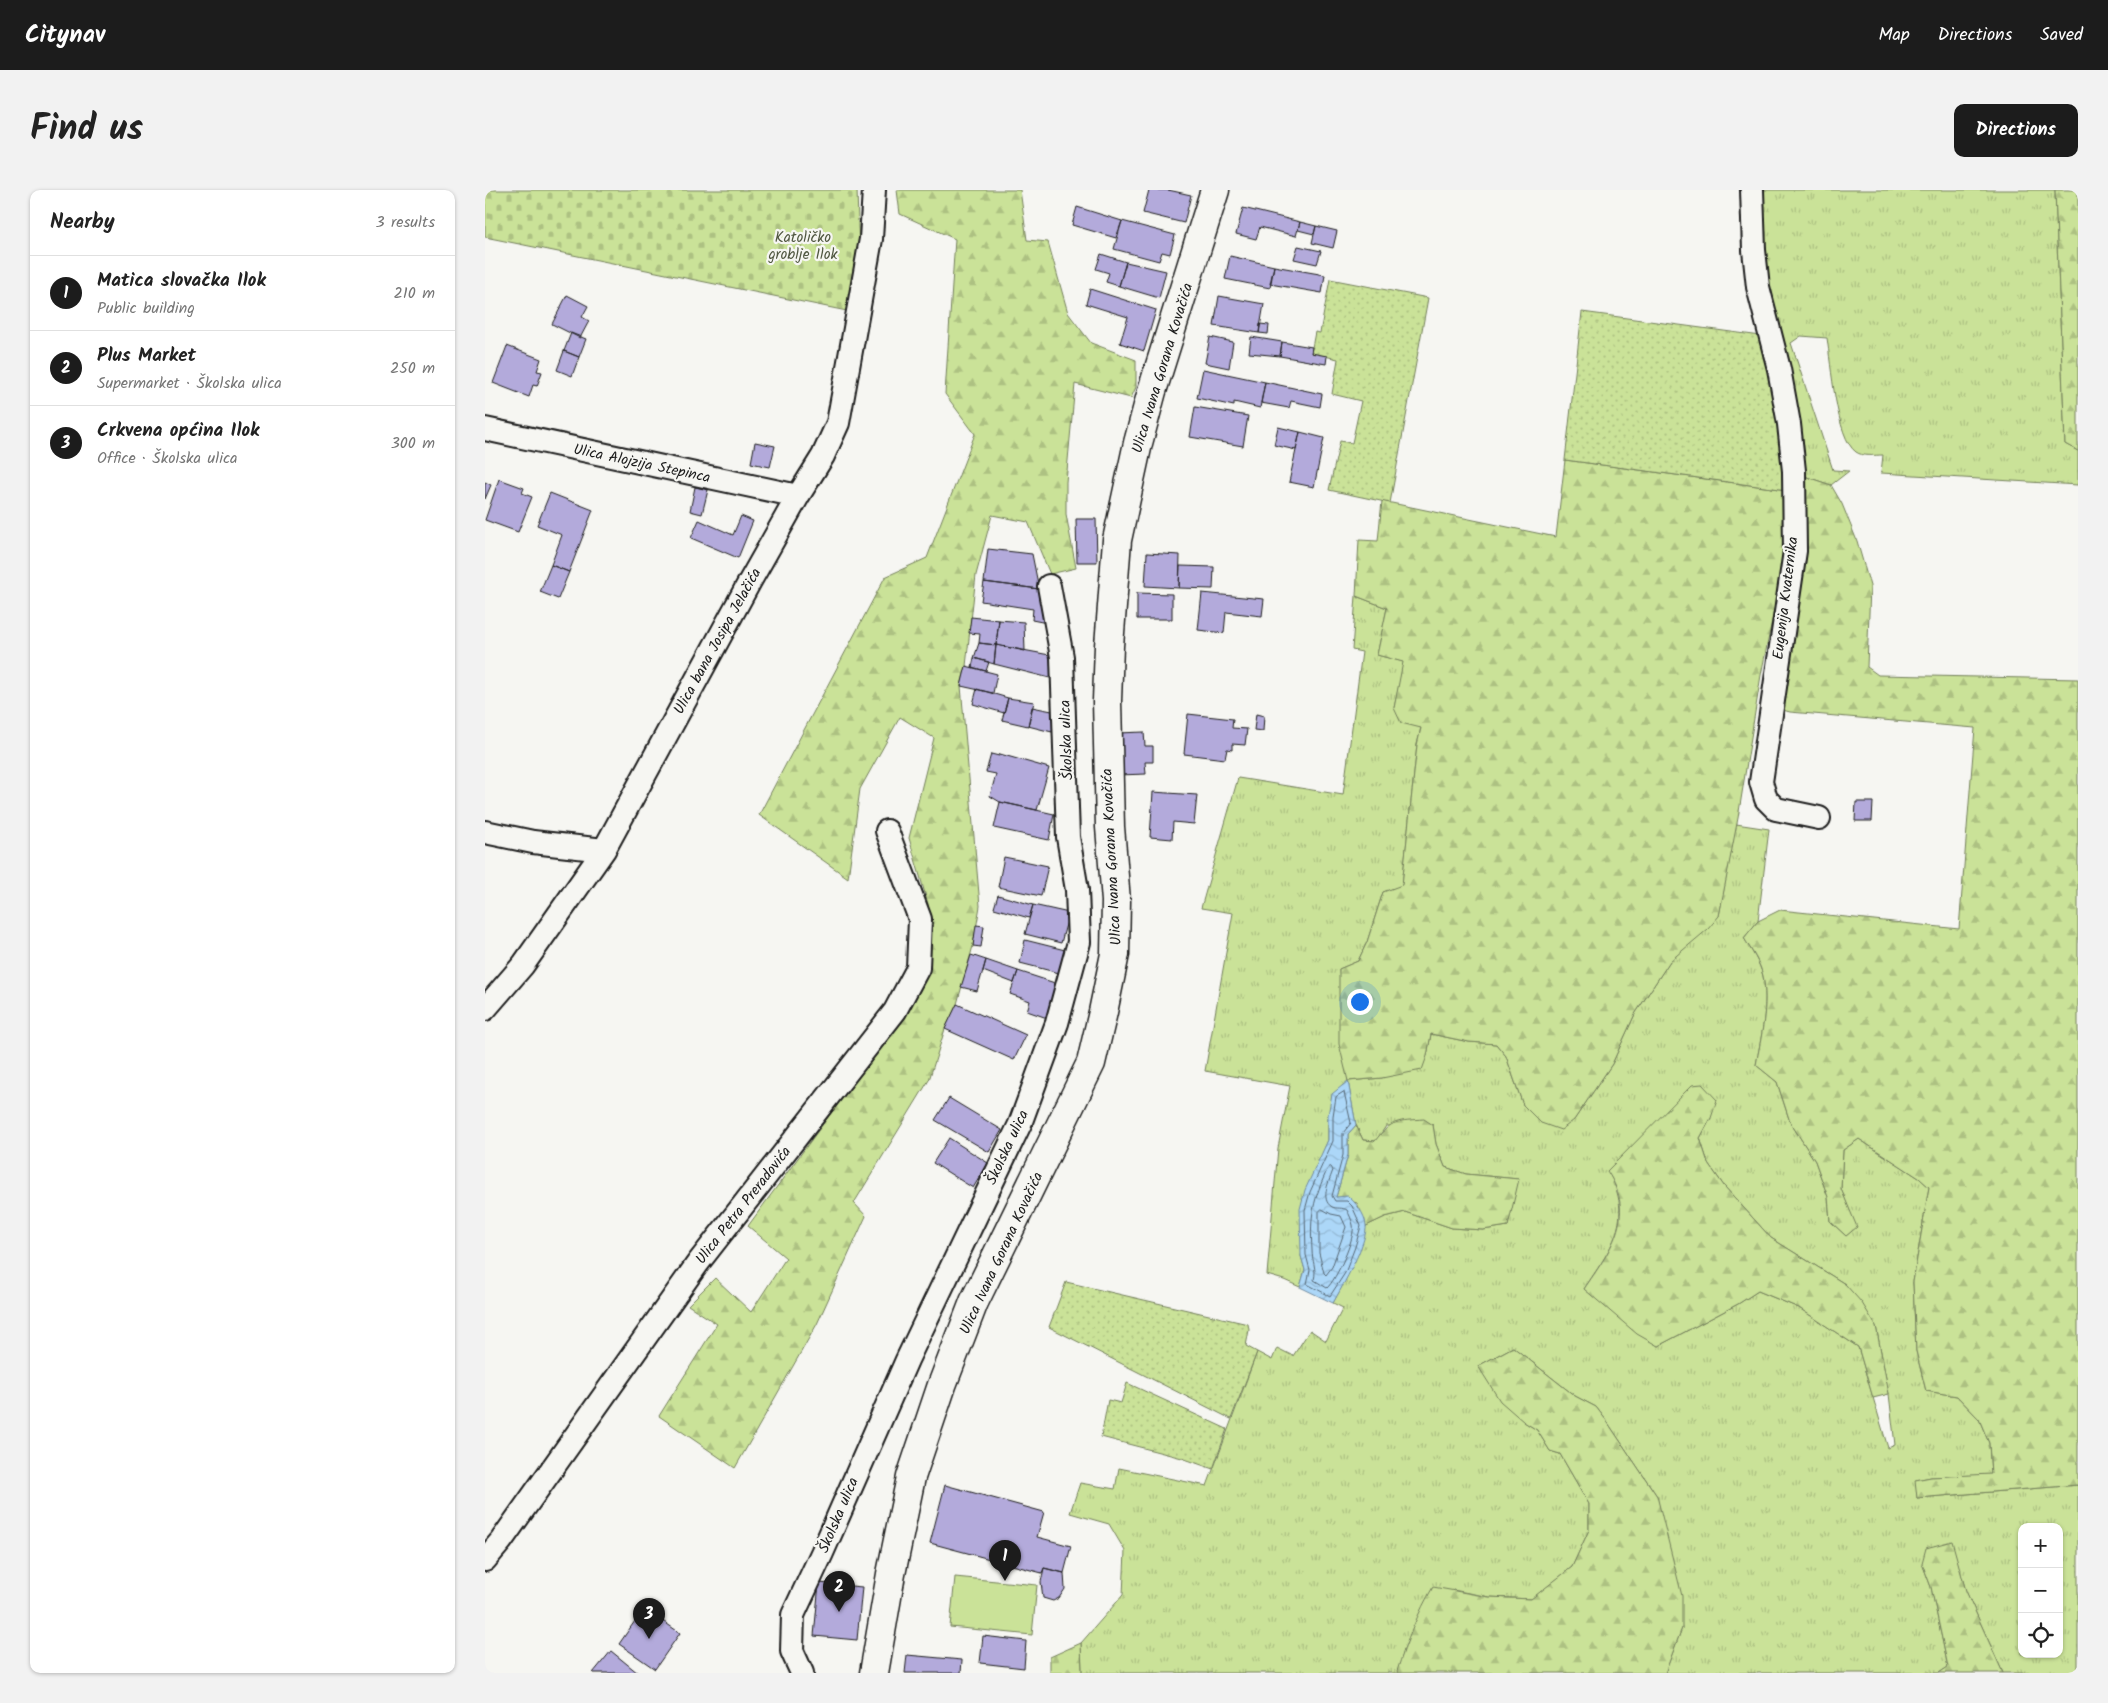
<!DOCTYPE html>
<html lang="en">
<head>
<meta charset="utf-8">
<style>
  :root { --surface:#fff; --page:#f2f2f2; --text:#222; --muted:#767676; --line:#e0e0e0; --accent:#1c1c1c }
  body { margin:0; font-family:Kalam,sans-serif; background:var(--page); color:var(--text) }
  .controls { position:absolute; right:15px; bottom:15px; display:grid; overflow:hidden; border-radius:10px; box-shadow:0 1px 4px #0004 }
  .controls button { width:45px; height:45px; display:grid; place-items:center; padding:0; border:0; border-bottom:1px solid var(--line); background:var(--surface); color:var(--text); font:25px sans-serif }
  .you { position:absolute; left:874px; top:811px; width:18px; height:18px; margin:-12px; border:4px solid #fff; border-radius:50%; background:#1a73e8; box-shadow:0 0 0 8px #1a73e833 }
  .badge { display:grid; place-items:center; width:32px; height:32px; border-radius:50%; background:var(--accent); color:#fff; font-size:16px; font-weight:700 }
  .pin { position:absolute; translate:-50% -41px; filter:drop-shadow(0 1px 2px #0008) }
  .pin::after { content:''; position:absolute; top:26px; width:18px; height:15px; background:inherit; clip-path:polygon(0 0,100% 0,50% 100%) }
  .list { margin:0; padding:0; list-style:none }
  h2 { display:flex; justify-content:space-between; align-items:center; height:65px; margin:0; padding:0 20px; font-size:21px }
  h2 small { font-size:16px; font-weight:400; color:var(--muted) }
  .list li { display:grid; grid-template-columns:32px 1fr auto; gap:15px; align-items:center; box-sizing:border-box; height:75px; padding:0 20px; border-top:1px solid var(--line) }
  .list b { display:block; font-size:19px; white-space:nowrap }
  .list p { margin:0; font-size:16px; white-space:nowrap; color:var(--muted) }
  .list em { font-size:16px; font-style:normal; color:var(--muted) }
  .icon { flex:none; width:28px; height:28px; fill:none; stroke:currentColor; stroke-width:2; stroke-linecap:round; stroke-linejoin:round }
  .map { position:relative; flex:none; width:1593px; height:1483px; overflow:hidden; border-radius:10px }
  header { display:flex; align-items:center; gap:30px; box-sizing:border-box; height:70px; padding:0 25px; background:var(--accent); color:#fff }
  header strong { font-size:24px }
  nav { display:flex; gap:28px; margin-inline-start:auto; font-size:18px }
  .intro { display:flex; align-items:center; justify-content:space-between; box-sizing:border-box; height:120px; padding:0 30px }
  h1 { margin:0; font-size:35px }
  .button { padding:12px 22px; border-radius:10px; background:var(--accent); color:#fff; font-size:18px; font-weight:700 }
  main { display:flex; gap:30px; padding:0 30px }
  aside { flex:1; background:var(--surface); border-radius:10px; box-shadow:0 1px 4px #0004 }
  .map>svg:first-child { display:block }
</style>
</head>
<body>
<header>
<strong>Citynav</strong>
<nav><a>Map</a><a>Directions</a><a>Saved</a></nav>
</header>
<div class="intro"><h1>Find us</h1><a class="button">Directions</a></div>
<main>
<aside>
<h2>Nearby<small>3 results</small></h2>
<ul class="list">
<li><span class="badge">1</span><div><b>Matica slovačka Ilok</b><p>Public building</p></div><em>210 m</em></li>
<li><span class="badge">2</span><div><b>Plus Market</b><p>Supermarket · Školska ulica</p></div><em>250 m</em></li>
<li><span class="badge">3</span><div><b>Crkvena općina Ilok</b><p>Office · Školska ulica</p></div><em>300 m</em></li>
</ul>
</aside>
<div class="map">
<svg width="1593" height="1483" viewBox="0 0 1593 1483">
  <defs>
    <pattern id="grass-tufts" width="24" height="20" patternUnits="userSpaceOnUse" patternTransform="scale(1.25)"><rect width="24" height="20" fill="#cae298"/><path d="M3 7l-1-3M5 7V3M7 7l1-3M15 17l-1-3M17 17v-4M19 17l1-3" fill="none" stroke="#adc182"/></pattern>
    <pattern id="forest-firs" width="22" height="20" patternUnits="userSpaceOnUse" patternTransform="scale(1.25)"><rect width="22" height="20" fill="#cae298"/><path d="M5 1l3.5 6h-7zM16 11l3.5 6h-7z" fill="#adc182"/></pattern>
    <pattern id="cemetery-stones" width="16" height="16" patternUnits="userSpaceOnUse" patternTransform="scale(1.25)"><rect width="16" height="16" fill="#cae298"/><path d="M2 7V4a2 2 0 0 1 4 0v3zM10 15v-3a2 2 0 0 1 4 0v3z" fill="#adc182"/></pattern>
    <pattern id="garden-dots" width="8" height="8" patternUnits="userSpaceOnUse" patternTransform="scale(1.25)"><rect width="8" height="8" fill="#cae298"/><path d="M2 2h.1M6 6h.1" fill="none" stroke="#adc182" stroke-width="1.8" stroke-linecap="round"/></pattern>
    <pattern id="water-waves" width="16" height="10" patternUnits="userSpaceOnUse" patternTransform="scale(1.25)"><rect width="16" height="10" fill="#acd7f8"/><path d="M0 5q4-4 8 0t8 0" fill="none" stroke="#93b8d4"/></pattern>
  </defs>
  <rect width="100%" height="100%" fill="#f6f6f2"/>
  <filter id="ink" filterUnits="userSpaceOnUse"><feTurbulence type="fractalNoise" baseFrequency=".02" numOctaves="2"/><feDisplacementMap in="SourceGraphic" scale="10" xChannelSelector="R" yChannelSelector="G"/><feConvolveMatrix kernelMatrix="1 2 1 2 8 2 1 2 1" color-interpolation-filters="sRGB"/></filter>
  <g filter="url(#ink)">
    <!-- grass -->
    <path fill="url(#grass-tufts)" stroke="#737f5a" fill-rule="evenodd" d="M 1271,0 L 1570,0 L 1580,254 L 1593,261 L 1593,295 L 1396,283 L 1398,265 C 1390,265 1378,267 1371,262 C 1351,248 1346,173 1342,148 L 1316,146 L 1306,153 L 1348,280 L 1364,281 L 1346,295 L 1316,285 L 1275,81 Z
      M 871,406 L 902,418 L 892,465 L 919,472 L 909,518 L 936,537 L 932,555 L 917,696 L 898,702 L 882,752 L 873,771 L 854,779 L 863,891 L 897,888 L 942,866 L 946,844 L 984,852 L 1011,854 L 1021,866 L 1038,915 L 1089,930 L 1127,874 L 1150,824 L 1185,771 L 1234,726 L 1251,634 L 1284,639 L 1273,731 L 1259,748 C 1266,760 1275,773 1278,786 C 1284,814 1276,848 1271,875 L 1292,892 L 1305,932 L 1330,971 L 1343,1007 L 1345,1031 L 1361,1046 L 1371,1037 L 1356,999 L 1358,960 L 1374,949 L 1434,988 L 1444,997 L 1428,1092 L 1431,1161 L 1441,1201 L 1472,1206 L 1494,1229 L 1504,1253 L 1506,1285 L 1446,1287 L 1431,1290 L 1432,1308 L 1593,1295 L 1593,1483 L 1518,1483 L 1481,1401 L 1466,1351 L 1437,1373 L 1446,1397 L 1463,1477 L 1454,1483 L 1180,1483 L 1197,1438 L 1172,1306 L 1121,1230 L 1111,1217 L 1090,1206 L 1028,1157 L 993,1176 L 1039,1232 L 1052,1240 L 1065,1261 L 1075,1264 L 1104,1314 L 1104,1340 L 1087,1377 L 1047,1409 L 1004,1407 L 968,1400 L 931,1436 L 920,1456 L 913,1483 L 597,1483 L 596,1453 L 638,1405 L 640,1361 L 624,1334 L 585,1323 L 595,1293 L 630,1299 L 634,1278 L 722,1296 L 772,1162 L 787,1170 L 792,1158 L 808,1166 L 825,1140 L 841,1151 L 858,1118 L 848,1113 C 862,1088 873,1064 881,1036 L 900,1027 L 920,1022 L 967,1038 L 998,1040 L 1023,1036 L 1033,989 L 981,984 L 960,977 L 951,954 L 948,935 L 901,936 L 891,951 L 878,950 L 871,935 L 863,892 L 843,925 L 843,950 L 838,962 L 816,1066 L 820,1080 L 815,1097 L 799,1090 L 782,1085 L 793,958 L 805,896 L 720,881 L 748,723 L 716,718 L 753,588 L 858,605 L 877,462 L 867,460 ZM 1226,928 L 1215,948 L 1223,973 L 1239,996 L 1286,1048 L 1360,1094 L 1391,1136 L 1404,1204 L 1410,1255 L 1403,1258 L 1373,1157 L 1314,1118 L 1273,1101 L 1253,1114 L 1173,1156 L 1099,1099 C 1126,1058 1150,1030 1123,981 ZM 1537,1337 L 1574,1337 L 1574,1464 L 1537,1464 Z"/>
    <!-- forest -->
    <path fill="url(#forest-firs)" stroke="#737f5a" d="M 412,0 L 535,0 L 542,50 L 563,52 L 583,123 L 606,153 L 651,170 L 651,197 L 646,208 L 590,194 L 581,292 L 581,324 L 591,378 L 565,384 L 543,332 L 507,325 L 491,385 L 481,476 L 476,496 L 495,716 L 488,756 L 472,814 L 460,839 L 444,890 L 369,1013 L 381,1026 L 332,1134 L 250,1278 L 174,1226 L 232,1134 L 203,1115 L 230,1088 L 266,1122 L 301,1068 L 263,1036 L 421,821 L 445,764 L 443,714 L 424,648 L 449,548 L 415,527 L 375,599 L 363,688 L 274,625 L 400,387 L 442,368 L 490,244 L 460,204 L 470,49 L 415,24 Z
      M 1570,0 L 1593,0 L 1593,261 L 1580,254 Z
      M 1080,270 L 1302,300 L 1297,381 L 1276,485 L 1253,628 L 1234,726 L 1223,739 L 1185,771 L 1150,824 L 1127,874 L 1089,930 L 1076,940 L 1056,933 L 1038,915 L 1021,866 L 1011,854 L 984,852 L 946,844 L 942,866 L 937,880 L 897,888 L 863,891 L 854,854 L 854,779 L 873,771 L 882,752 L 898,702 L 917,695 L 932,555 L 936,538 L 916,533 L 909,518 L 918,472 L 892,465 L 902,418 L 871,406 L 874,350 L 893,351 L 897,311 L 1071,347 Z
      M 1316,285 L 1346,295 L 1357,314 L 1372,351 L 1385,396 L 1382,477 L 1393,485 L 1593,489 L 1593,1295 L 1432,1308 L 1430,1290 L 1446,1287 L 1506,1284 L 1504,1253 L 1494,1229 L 1472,1206 L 1441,1201 L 1431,1161 L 1428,1092 L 1444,997 L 1434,988 L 1374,949 L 1358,960 L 1356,999 L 1372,1037 L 1361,1046 L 1345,1031 L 1343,1007 L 1330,971 L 1305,932 L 1292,892 L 1271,875 C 1276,848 1284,814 1278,786 C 1275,772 1266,760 1259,748 L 1273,731 L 1295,720 L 1474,739 L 1490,538 L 1305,522 L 1290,518 Z
      M 1217,894 L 1232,910 L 1226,928 L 1215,948 L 1223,973 L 1239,996 L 1286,1048 L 1360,1094 L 1377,1113 L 1391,1136 L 1404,1204 L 1388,1208 L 1373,1157 L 1314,1118 L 1273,1101 L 1253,1114 L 1173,1156 L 1152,1144 L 1099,1099 C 1124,1062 1153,1026 1122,981 L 1207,895 Z
      M 939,929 L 948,935 L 951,954 L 960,977 L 981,984 L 1034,989 L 1023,1036 L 998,1040 L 967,1038 L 920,1022 L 900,1027 L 881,1036 L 872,1013 L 851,1007 L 863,965 L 863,944 L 871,935 L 878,950 L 890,951 C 907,929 913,931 939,929 Z
      M 1028,1157 L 1090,1206 L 1111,1217 L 1121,1230 L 1172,1306 L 1197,1406 L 1197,1438 L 1180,1483 L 913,1483 L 912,1481 C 921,1453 933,1422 948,1397 L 1004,1407 L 1046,1409 L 1087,1377 L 1104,1340 L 1104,1314 L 1075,1264 L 1065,1261 L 1052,1240 L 1039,1232 L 1015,1211 L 993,1176 Z
      M 1467,1351 L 1481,1401 L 1518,1483 L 1454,1483 L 1463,1477 L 1446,1397 L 1437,1373 L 1441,1358 Z
      M 596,1453 L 597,1483 L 565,1483 L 565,1467 Z"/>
    <!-- cemetery -->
    <path fill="url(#cemetery-stones)" stroke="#737f5a" d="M 0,0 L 372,0 L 374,63 L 362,121 L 0,47 Z"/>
    <!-- garden -->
    <path fill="url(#garden-dots)" stroke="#737f5a" d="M 845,89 L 943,108 L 905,313 L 844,300 L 855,251 L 867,253 L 876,211 L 847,204 L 853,169 L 826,163 L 830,142 L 835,143 Z
      M 1097,122 L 1276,146 L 1289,202 L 1302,300 L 1080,270 Z
      M 581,1092 L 763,1134 L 764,1140 L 761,1156 L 772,1162 L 746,1229 L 564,1137 Z
      M 642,1193 L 742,1239 L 728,1279 L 697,1268 L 616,1247 L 623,1210 L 636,1213 Z"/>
    <!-- pitch -->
    <path fill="#cae298" stroke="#737f5a" d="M 470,1387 L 552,1395 L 547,1445 L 465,1437 Z"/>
    <!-- water -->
    <path fill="url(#water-waves)" stroke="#728ca0" d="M 863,891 L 871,935 L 863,944 L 863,965 L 851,1007 L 863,1006 C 871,1013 880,1024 881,1035 C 883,1052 857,1097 848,1113 L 815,1097 L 820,1080 L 816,1066 L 815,1019 L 820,1000 L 843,950 L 843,925 L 847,904 Z"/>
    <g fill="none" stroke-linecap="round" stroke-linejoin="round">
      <!-- shore -->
      <path stroke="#566774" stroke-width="1" d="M 859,902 L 866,933 L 858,943 L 858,965 L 847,1006 L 850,1011 L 862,1011 L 867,1016 L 876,1036 L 870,1057 L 860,1083 L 845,1106 L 822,1094 L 825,1080 L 821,1065 L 820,1020 L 825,1002 L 848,951 L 848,926 L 851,907 Z
        M 846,977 L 848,980 C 845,990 834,1009 847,1017 C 852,1019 857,1017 862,1020 C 864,1024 867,1030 868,1035 C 871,1047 851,1090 842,1098 L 829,1090 C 832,1078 827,1072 827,1060 C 825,1025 828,1010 843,978 Z
        M 837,1019 L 846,1024 L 856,1026 L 861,1037 L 847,1077 L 841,1085 L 839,1083 L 834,1063 L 834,1022 Z"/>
    </g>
    <!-- building -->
    <path fill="#b3aadb" stroke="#1c1c1c" d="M 664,0 L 683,0 L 706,5 L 699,33 L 658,23 Z
      M 592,17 L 637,31 L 631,48 L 587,35 Z
      M 758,18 L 815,32 L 811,46 L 775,37 L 771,49 L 751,44 Z
      M 637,31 L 690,45 L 685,64 L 677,62 L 674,71 L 629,59 Z
      M 815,32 L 831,36 L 829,44 L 813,40 Z
      M 831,36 L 852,41 L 848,58 L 827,53 Z
      M 813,56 L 836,61 L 832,74 L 809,69 Z
      M 616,64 L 641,72 L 634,96 L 621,92 L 624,83 L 611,79 Z
      M 745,66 L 789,76 L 785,98 L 740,89 Z
      M 641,72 L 681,81 L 674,108 L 634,96 Z
      M 789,76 L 840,85 L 837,103 L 785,94 Z
      M 605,99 L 671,120 L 659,161 L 635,153 L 643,127 L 601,114 Z
      M 82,105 L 103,116 L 97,127 L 104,131 L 95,148 L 67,134 Z
      M 734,106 L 779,114 L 774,143 L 729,136 Z
      M 775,134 L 784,135 L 783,144 L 774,143 Z
      M 86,143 L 101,149 L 94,167 L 79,161 Z
      M 725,147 L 748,152 L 744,178 L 720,173 Z
      M 766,147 L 797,152 L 795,166 L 764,163 Z
      M 797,152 L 827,157 L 826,163 L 842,166 L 841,174 L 795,166 Z
      M 22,156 L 56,169 L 52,181 L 57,182 L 52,196 L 48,195 L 44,207 L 8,193 Z
      M 79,161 L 94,167 L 87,186 L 72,180 Z
      M 718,179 L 780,192 L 775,218 L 749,212 L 749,216 L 712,208 Z
      M 780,192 L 837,204 L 835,217 L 806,211 L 804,218 L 776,213 Z
      M 710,217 L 763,226 L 758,256 L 705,247 Z
      M 793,237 L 815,242 L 811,260 L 789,255 Z
      M 815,242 L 839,248 L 829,297 L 804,292 Z
      M 270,252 L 290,256 L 285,277 L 266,273 Z
      M 14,289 L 39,298 L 37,303 L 47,307 L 33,342 L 0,330 Z
      M 0,292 L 6,295 L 0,309 Z
      M 210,297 L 223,300 L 217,324 L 205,321 Z
      M 65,303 L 108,320 L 84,382 L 66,375 L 77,345 L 52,335 Z
      M 256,326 L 268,331 L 253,368 L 206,348 L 214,330 L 248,345 Z
      M 591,329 L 611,329 L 612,372 L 592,372 Z
      M 503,359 L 547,364 L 554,399 L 499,392 Z
      M 662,363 L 695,365 L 694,398 L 660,396 Z
      M 66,375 L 84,382 L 73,409 L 55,402 Z
      M 695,376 L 729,377 L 728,399 L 694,398 Z
      M 499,392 L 554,399 L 562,433 L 547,430 L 548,419 L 496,411 Z
      M 652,403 L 687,404 L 687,429 L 652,429 Z
      M 717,403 L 779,409 L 777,426 L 741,422 L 739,443 L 713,440 Z
      M 486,427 L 514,430 L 511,455 L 494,453 L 495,444 L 484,443 Z
      M 514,430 L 539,432 L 540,461 L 511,455 Z
      M 494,453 L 511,455 L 509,474 L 489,468 Z
      M 511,455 L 570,466 L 573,490 L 509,474 Z
      M 489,468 L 504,472 L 501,481 L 487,477 Z
      M 481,476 L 512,484 L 508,503 L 476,496 Z
      M 492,499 L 523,508 L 519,523 L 488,514 Z
      M 523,508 L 549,512 L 543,536 L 517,530 Z
      M 547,517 L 572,522 L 567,542 L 543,536 Z
      M 703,524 L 748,529 L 747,538 L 762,539 L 760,555 L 747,554 L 747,560 L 742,559 L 740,569 L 699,564 Z
      M 771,524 L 779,526 L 778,541 L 769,540 Z
      M 659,542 L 660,556 L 668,556 L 668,572 L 660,572 L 661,584 L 634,585 L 633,543 Z
      M 506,564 L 514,566 L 515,564 L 564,578 L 552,620 L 515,612 L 505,606 L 511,584 L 501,582 Z
      M 668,602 L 712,605 L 709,634 L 688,632 L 687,649 L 665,647 Z
      M 515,612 L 569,624 L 564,650 L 509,638 Z
      M 1371,612 L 1388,612 L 1387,631 L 1370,631 Z
      M 519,667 L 563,676 L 556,706 L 513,697 Z
      M 513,705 L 548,715 L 544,728 L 509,718 Z
      M 548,715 L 584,723 L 576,753 L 540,744 Z
      M 491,735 L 499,736 L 496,757 L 488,756 Z
      M 540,750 L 584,761 L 578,784 L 535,773 Z
      M 486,765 L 501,770 L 492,801 L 476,797 Z
      M 501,770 L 533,781 L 529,793 L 498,781 Z
      M 533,781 L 576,795 L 565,829 L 542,821 L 545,811 L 525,804 Z
      M 472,814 L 541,845 L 529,870 L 460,839 Z
      M 464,908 L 517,940 L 504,962 L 450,930 Z
      M 464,948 L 503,973 L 488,998 L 448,973 Z
      M 460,1295 L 559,1322 L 552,1347 L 586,1356 L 579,1383 L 559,1378 L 557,1383 L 445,1353 Z
      M 559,1378 L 579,1383 L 580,1399 L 574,1408 L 568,1411 L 558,1408 L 556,1392 Z
      M 334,1393 L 377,1397 L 372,1450 L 329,1446 Z
      M 159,1418 L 195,1443 L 170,1479 L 134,1454 Z
      M 498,1446 L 541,1451 L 539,1478 L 495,1473 Z
      M 126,1461 L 153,1483 L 108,1483 Z
      M 422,1465 L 477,1470 L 476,1483 L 420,1483 Z"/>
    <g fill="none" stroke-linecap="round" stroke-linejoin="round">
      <!-- minor casing -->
      <g stroke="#1c1c1c" stroke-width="26">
        <path id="minor" d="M 1267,0 L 1269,60 L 1273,97 L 1294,179 L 1304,234 L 1309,281 L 1310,361 L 1276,592 L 1281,609 L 1291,619 L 1334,628
          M 0,239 L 313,306
          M 0,642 L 48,652 L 119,660
          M 0,819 L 38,775 L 119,660 L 265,391 L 313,306 L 338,266 L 353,233 L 386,49 L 389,0
          M 0,1370 L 16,1351 L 213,1073 L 410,821 L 433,778 L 435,729 L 402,641
          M 317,1483 L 307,1461 L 308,1425 L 337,1363 L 422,1170 L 535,934 L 572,833 L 594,752 L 592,700 L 583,647 L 577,467 L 564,396"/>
      </g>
      <!-- major casing -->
      <g stroke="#1c1c1c" stroke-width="31">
        <path id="major" d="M 389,1483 L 406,1384 L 426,1287 L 457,1195 L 489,1112 L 606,873 L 618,822 L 630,764 L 631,711 L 625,637 L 622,511 L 624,456 L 632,350 L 653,253 L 667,201 L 730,0"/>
      </g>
      <!-- minor -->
      <use href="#minor" stroke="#f6f6f2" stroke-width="22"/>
      <!-- major -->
      <use href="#major" stroke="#f6f6f2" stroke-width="28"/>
    </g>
  </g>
  <g text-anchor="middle" stroke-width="4.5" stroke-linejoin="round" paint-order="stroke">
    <!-- park labels -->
    <g font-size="15" fill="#505741" stroke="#f6f6f2">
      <text x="318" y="52">Katoličko<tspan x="318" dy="17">groblje Ilok</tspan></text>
    </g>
    <!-- street labels -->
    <g font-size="15" fill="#1c1c1c" stroke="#f6f6f2">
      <text transform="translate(677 178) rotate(-73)" y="5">Ulica Ivana Gorana Kovačića</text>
      <text transform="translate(157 273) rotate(12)" y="5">Ulica Alojzija Stepinca</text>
      <text transform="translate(1300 408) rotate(-83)" y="5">Eugenija Kvaternika</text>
      <text transform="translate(232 451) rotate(-61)" y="5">Ulica bana Josipa Jelačića</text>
      <text transform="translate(581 550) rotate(-92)" y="5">Školska ulica</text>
      <text transform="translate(626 667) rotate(-93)" y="5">Ulica Ivana Gorana Kovačića</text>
      <text transform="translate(522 957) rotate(-65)" y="5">Školska ulica</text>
      <text transform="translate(258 1015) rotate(-52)" y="5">Ulica Petra Preradovića</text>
      <text transform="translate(516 1063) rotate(-65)" y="5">Ulica Ivana Gorana Kovačića</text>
      <text transform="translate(353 1325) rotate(-67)" y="5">Školska ulica</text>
    </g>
  </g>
</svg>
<div class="controls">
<button>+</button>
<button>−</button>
<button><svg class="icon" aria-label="locate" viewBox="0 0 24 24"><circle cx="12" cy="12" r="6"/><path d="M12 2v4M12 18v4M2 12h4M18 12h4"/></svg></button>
</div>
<div class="you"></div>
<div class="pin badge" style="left:520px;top:1391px">1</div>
<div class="pin badge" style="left:354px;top:1422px">2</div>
<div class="pin badge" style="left:164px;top:1449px">3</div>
</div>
</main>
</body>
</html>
